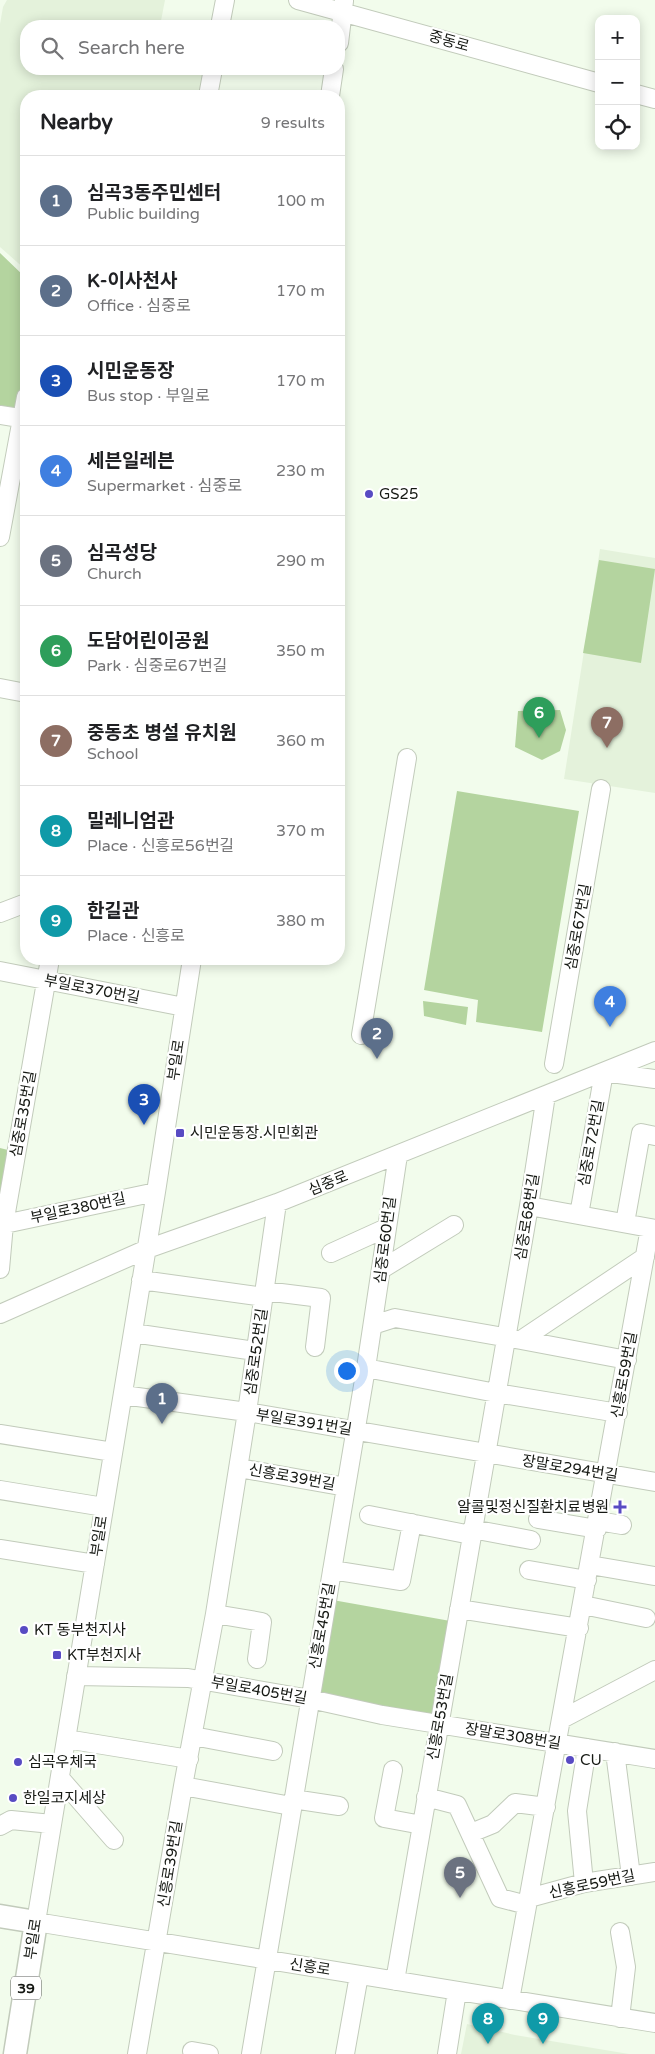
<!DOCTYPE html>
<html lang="en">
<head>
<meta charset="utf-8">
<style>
  :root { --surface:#fff; --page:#f6f6f6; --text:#202124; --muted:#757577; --line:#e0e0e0; --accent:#0b8043 }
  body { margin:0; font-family:"Varela Round","Noto Sans KR",sans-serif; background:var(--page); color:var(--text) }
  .controls { position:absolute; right:15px; top:15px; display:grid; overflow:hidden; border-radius:10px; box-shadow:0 2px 12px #0003 }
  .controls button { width:45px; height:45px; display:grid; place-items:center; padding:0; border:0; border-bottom:1px solid var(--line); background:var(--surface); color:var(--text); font:25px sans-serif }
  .you { position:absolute; left:346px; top:1370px; width:18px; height:18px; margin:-12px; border:4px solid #fff; border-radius:50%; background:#1a73e8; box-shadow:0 0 0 8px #1a73e833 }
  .badge { display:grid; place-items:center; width:32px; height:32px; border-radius:50%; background:var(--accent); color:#fff; font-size:16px; font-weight:700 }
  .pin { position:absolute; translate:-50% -41px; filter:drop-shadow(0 1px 2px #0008) }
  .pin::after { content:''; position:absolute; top:26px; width:18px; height:15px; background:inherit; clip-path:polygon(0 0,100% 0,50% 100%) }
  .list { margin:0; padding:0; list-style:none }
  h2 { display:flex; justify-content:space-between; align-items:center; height:65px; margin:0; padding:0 20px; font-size:21px }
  h2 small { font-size:16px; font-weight:400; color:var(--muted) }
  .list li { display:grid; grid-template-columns:32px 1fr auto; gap:15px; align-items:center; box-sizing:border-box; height:90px; padding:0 20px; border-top:1px solid var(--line) }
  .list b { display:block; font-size:19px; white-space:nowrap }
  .list p { margin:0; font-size:16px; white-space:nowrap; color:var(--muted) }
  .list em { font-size:16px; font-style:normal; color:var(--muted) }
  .icon { flex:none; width:28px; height:28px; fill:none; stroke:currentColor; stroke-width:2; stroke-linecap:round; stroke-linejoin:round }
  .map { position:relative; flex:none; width:655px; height:2054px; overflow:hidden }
  .search { position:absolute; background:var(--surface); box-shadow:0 2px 12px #0003; left:20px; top:20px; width:325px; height:55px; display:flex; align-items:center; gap:12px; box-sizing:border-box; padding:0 18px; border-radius:20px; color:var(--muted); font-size:19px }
  .panel { position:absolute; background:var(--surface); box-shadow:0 2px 12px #0003; left:20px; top:90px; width:325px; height:875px; border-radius:20px }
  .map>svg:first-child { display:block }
</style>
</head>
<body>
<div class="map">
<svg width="655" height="2054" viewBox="0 0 655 2054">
  <rect width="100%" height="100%" fill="#f2fcec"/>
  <!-- built -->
  <path fill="#e4f2db" d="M 7,0 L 165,0 L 160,26 L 26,26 L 26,69 L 185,69 L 205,73 L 201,96 L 26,96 L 26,270 L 0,247 L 0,24 L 3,7 Z
    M 600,549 L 655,558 L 655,793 L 564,779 Z
    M 467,2024 L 515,2035 L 629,2054 L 461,2054 Z"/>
  <!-- green -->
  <path fill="#b4d49f" d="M 0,253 L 26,278 L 26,378 L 19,415 L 0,411 Z
    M 599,560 L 655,569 L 641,663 L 583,653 Z
    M 560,710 L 566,730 L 560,751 L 542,760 L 515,747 L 518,711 Z
    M 457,791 L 579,811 L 542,1032 L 476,1022 L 478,1000 L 424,990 Z
    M 423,1001 L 468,1007 L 466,1025 L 424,1016 Z
    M 0,1148 L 16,1152 L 0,1225 Z
    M 327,1599 L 456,1622 L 439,1724 L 310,1699 Z"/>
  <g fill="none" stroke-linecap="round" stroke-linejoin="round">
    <!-- minor casing -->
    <g stroke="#c2cbbb" stroke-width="20">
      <path id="minor" d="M 298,0 L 599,83
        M 220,26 L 225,0
        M 339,43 L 344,1
        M 636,94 L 655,99
        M 208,96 L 213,69
        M 330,96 L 334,69
        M 0,415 L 26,419
        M 0,537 L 26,397
        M 0,688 L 26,693
        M 0,913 L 26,903
        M 192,959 L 156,1192 L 36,1922 L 655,2023
        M 0,971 L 184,1007
        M 361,1035 L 407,758
        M 554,1064 L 601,789
        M 529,1206 L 655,1229
        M 579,1215 L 604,1072 L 655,1079
        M 625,1223 L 641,1133 L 655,1136
        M 0,1225 L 156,1192
        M 331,1253 L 386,1228
        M 0,1269 L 4,1224 L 50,959
        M 382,1269 L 454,1225
        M 141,1280 L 264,1297
        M 265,1291 L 321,1298 L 315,1347
        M 0,1314 L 147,1249 L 277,1203 L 655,1051
        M 373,1325 L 395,1318 L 521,1340 L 645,1257
        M 133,1333 L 255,1351
        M 521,1340 L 627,1360
        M 366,1368 L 496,1393 L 618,1413
        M 123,1395 L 247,1412 L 655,1482
        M 0,1434 L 113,1452
        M 239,1468 L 346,1487
        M 0,1490 L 104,1507
        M 369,1515 L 471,1535
        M 538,1519 L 597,1529
        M 598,1521 L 622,1525
        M 472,1529 L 531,1540
        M 0,1549 L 95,1564
        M 590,1565 L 654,1576
        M 332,1570 L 401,1581 L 412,1523
        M 529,1570 L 587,1580
        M 583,1605 L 646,1618
        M 459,1609 L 579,1628
        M 215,1614 L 262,1622 L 257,1659
        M 76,1676 L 188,1678 L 310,1699 L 382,1715 L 655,1759
        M 562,1719 L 655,1670
        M 193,1736 L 273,1751
        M 66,1739 L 189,1759
        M 615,1752 L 631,1876
        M 393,1770 L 384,1818 L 422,1825
        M 60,1778 L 114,1840
        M 183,1786 L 291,1806
        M 426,1797 L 457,1805 L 500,1898 L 527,1905
        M 293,1799 L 339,1806
        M 0,1826 L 11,1820 L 52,1824
        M 471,1833 L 493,1824 L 515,1803 L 546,1807
        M 584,1883 L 577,1811 L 587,1748
        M 529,1898 L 584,1883 L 655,1872
        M 620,1932 L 626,1967 L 620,2018
        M 395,1981 L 529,1206 L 546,1095
        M 510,2000 L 650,1228
        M 192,2051 L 209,2054
        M 137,2054 L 183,1786 L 215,1614 L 247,1412 L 277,1203
        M 251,2054 L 366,1368 L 398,1155
        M 345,2054 L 359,1975
        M 447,2054 L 457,1991"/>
    </g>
    <!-- major casing -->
    <g stroke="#c2cbbb" stroke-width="25">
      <path id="major" d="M 0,1916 L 36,1922 L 15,2054"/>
    </g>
    <!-- minor -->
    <use href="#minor" stroke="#fff" stroke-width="18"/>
    <!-- major -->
    <use href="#major" stroke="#fff" stroke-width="22"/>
  </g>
  <!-- markers -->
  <g fill="#584bc3" stroke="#fff" stroke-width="2">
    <circle cx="369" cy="494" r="5"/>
    <rect x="175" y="1128" width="10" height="10" rx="2.5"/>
    <path d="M617.5 1499.5h5v5h5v5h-5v5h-5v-5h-5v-5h5z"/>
    <circle cx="24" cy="1630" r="5"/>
    <rect x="52" y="1650" width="10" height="10" rx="2.5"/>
    <circle cx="570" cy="1760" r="5"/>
    <circle cx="18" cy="1762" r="5"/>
    <circle cx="13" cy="1798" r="5"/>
  </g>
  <g text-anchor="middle" stroke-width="4.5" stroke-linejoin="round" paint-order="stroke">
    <!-- shield labels -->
    <rect fill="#fff" stroke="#5b5d5a" stroke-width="1" x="11" y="1976.5" width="30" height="23" rx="4"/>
    <g font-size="14" font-weight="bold" fill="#151813">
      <text x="26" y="1993">39</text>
    </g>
    <!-- street labels -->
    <g font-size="15" fill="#151813" stroke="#fff">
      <text transform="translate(449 41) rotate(16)" y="5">중동로</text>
      <text transform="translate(578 927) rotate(-80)" y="5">심중로67번길</text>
      <text transform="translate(92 989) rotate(11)" y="5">부일로370번길</text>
      <text transform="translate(176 1060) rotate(-81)" y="5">부일로</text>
      <text transform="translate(23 1114) rotate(-80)" y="5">심중로35번길</text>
      <text transform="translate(591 1143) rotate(-80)" y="5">심중로72번길</text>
      <text transform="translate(328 1183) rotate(-22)" y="5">심중로</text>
      <text transform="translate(78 1208) rotate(-12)" y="5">부일로380번길</text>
      <text transform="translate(527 1217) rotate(-81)" y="5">심중로68번길</text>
      <text transform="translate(385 1240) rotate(-83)" y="5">심중로60번길</text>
      <text transform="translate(256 1352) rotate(-82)" y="5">심중로52번길</text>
      <text transform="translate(624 1375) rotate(-80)" y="5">신흥로59번길</text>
      <text transform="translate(304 1422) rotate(9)" y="5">부일로391번길</text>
      <text transform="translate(570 1468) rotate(9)" y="5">장말로294번길</text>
      <text transform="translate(292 1477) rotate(10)" y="5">신흥로39번길</text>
      <text transform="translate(99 1536) rotate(-81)" y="5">부일로</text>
      <text transform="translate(322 1626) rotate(-80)" y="5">신흥로45번길</text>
      <text transform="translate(259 1690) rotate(10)" y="5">부일로405번길</text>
      <text transform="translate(440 1717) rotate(-80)" y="5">신흥로53번길</text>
      <text transform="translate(513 1736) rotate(9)" y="5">장말로308번길</text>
      <text transform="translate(170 1864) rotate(-81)" y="5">신흥로39번길</text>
      <text transform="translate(592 1884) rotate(-12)" y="5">신흥로59번길</text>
      <text transform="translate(33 1939) rotate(-81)" y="5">부일로</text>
      <text transform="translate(310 1967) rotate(9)" y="5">신흥로</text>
    </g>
    <!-- poi labels -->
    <g font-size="15" fill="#151813" stroke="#fff" text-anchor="start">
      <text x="379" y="499">GS25</text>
      <text x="190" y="1138">시민운동장.시민회관</text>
      <text x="609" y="1512" text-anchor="end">알콜및정신질환치료병원</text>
      <text x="34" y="1635">KT 동부천지사</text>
      <text x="67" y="1660">KT부천지사</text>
      <text x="580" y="1765">CU</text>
      <text x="28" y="1767">심곡우체국</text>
      <text x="23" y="1803">한일코지세상</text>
    </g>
  </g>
</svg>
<div class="controls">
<button>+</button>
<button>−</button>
<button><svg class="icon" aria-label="locate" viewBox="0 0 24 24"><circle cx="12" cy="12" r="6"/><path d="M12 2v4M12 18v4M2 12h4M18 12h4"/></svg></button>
</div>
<div class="you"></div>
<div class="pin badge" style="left:162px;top:1424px;background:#5c6f8a">1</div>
<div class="pin badge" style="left:377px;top:1059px;background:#5c6f8a">2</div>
<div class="pin badge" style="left:144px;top:1125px;background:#1a4fb4">3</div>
<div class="pin badge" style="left:610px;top:1027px;background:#3f7fe0">4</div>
<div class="pin badge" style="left:460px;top:1898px;background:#6b7280">5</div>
<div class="pin badge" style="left:539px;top:738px;background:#2e9e5b">6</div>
<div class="pin badge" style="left:607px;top:748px;background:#8d6e63">7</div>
<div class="pin badge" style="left:488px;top:2044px;background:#0f9aa8">8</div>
<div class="pin badge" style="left:543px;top:2044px;background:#0f9aa8">9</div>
<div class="search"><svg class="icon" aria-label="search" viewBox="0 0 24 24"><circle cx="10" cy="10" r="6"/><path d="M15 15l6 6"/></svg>Search here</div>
<section class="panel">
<h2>Nearby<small>9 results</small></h2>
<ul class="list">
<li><span class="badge" style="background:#5c6f8a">1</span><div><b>심곡3동주민센터</b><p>Public building</p></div><em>100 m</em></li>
<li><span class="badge" style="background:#5c6f8a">2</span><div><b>K-이사천사</b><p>Office · 심중로</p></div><em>170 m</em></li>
<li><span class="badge" style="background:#1a4fb4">3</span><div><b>시민운동장</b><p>Bus stop · 부일로</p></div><em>170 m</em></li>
<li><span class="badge" style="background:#3f7fe0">4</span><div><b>세븐일레븐</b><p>Supermarket · 심중로</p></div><em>230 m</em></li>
<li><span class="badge" style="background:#6b7280">5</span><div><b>심곡성당</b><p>Church</p></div><em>290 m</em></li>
<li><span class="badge" style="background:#2e9e5b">6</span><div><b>도담어린이공원</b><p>Park · 심중로67번길</p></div><em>350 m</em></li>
<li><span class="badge" style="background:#8d6e63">7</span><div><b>중동초 병설 유치원</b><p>School</p></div><em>360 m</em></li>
<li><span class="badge" style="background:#0f9aa8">8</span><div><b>밀레니엄관</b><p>Place · 신흥로56번길</p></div><em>370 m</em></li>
<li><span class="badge" style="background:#0f9aa8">9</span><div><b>한길관</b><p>Place · 신흥로</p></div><em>380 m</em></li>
</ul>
</section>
</div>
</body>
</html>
